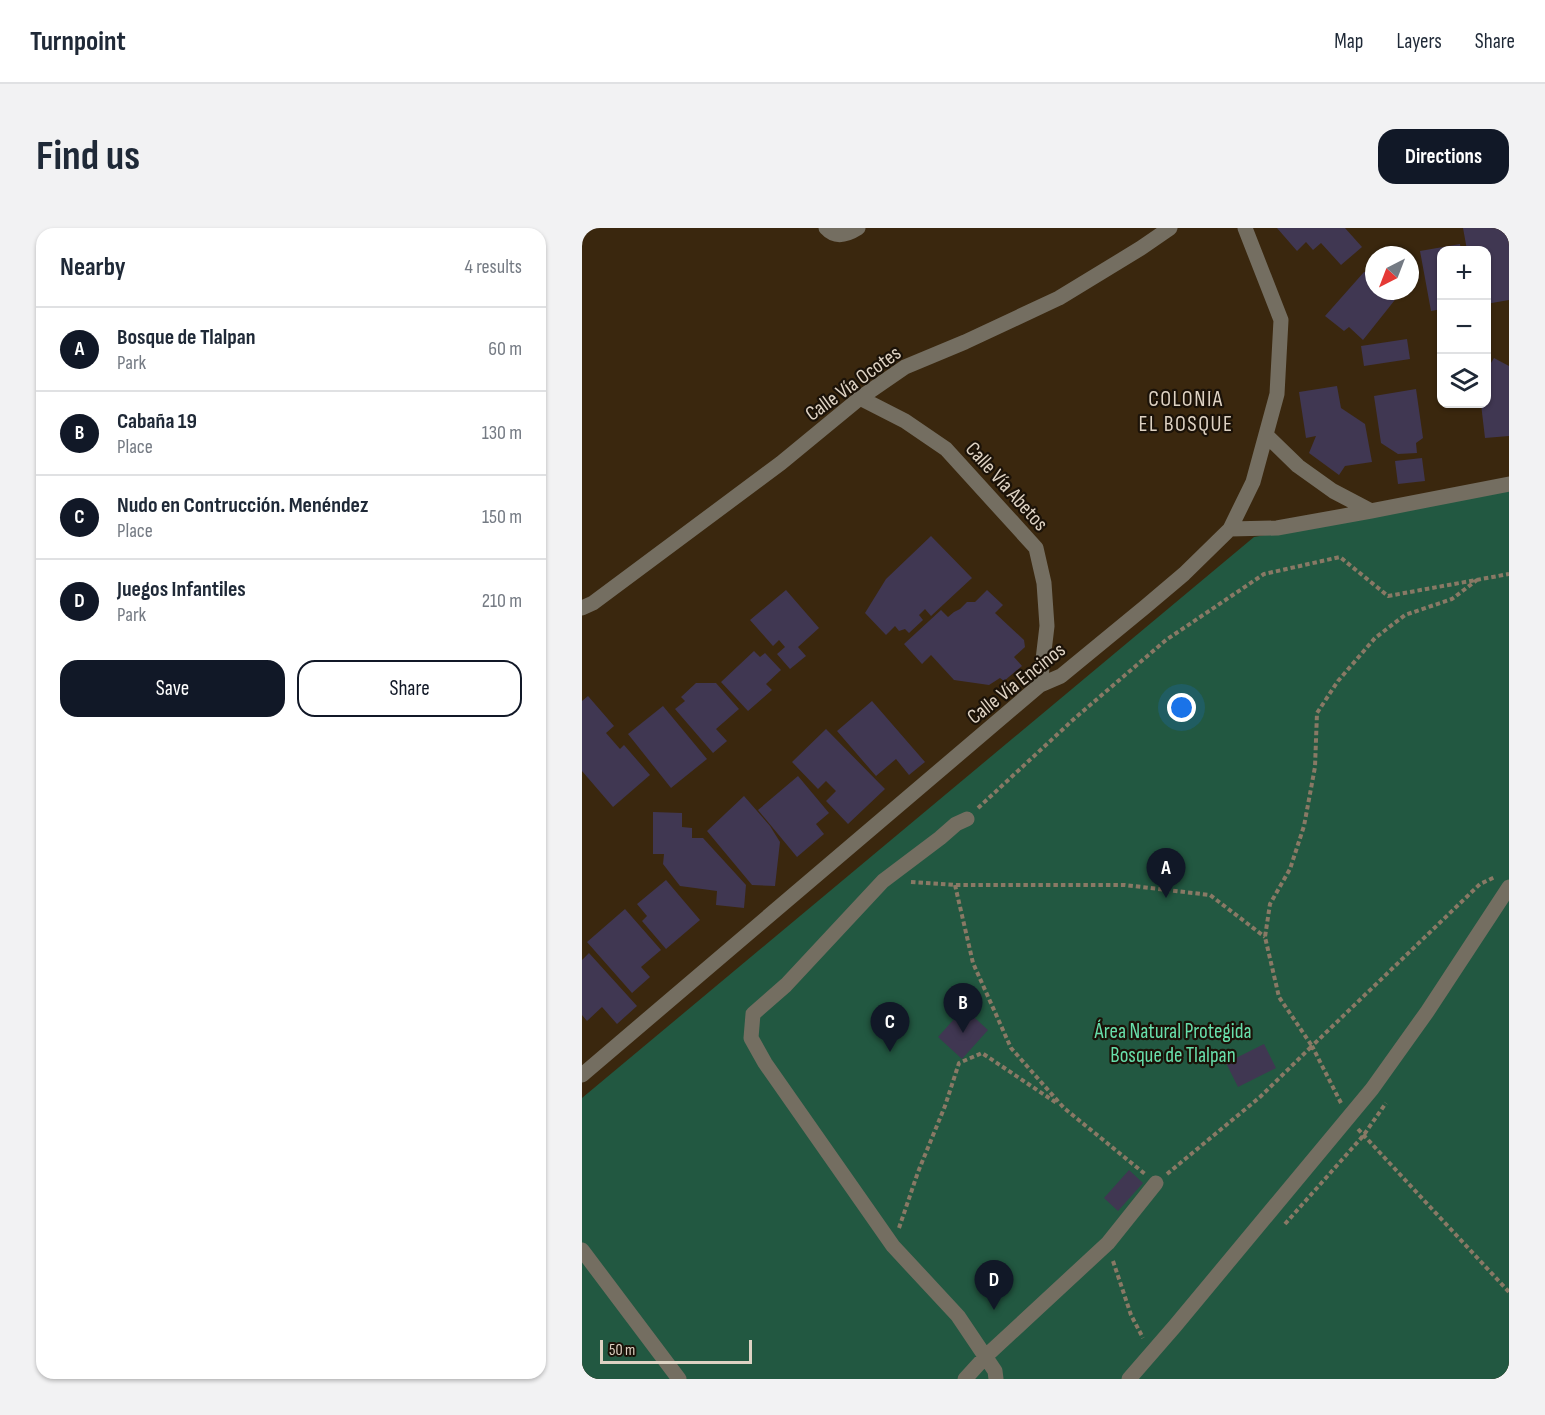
<!DOCTYPE html>
<html lang="en">
<head>
<meta charset="utf-8">
<style>
  :root { --surface:#fff; --page:#f2f2f3; --text:#1f2937; --muted:#747a83; --line:#e0e1e3; --accent:#111827 }
  body { margin:0; font-family:"Sofia Sans Condensed",sans-serif; background:var(--page); color:var(--text) }
  .controls { position:absolute; right:18px; top:18px; display:grid; overflow:hidden; border-radius:12px; box-shadow:0 2px 4px #0004 }
  .controls button { width:54px; height:54px; display:grid; place-items:center; padding:0; border:0; border-bottom:2px solid var(--line); background:var(--surface); color:var(--text); font:30px sans-serif }
  .compass { position:absolute; left:783px; top:18px; width:54px; height:54px; border-radius:50%; background:var(--surface); box-shadow:0 2px 4px #0004; rotate:222deg }
  .scale { position:absolute; left:18px; bottom:15px; width:152px; box-sizing:border-box; padding-left:6px; border:3px solid #ded2c3; border-top:0; font-size:16px; line-height:21px; white-space:nowrap; color:#ded2c3; -webkit-text-stroke:4px #1b1208; paint-order:stroke }
  .you { position:absolute; left:600px; top:480px; width:21px; height:21px; margin:-15px; border:4px solid #fff; border-radius:50%; background:#1a73e8; box-shadow:0 0 0 9px #1a73e833 }
  .badge { display:grid; place-items:center; width:39px; height:39px; border-radius:50%; background:var(--accent); color:#fff; font-size:20px; font-weight:700 }
  .pin { position:absolute; translate:-50% -50px; filter:drop-shadow(0 2px 3px #0008) }
  .pin::after { content:''; position:absolute; top:32px; width:21px; height:18px; background:inherit; clip-path:polygon(0 0,100% 0,50% 100%) }
  .list { margin:0; padding:0; list-style:none }
  h2 { display:flex; justify-content:space-between; align-items:center; height:78px; margin:0; padding:0 24px; font-size:26px }
  h2 small { font-size:20px; font-weight:400; color:var(--muted) }
  .list li { display:grid; grid-template-columns:39px 1fr auto; gap:18px; align-items:center; box-sizing:border-box; height:84px; padding:0 24px; border-top:2px solid var(--line) }
  .list b { display:block; font-size:22px; white-space:nowrap }
  .list p { margin:0; font-size:20px; white-space:nowrap; color:var(--muted) }
  .list em { font-size:20px; font-style:normal; color:var(--muted) }
  .actions { display:flex; gap:12px; padding:18px 24px }
  .actions a { flex:1; padding:14px 0; border:2px solid var(--accent); border-radius:18px; text-align:center; font-size:21px; color:var(--accent) }
  .actions .main { background:var(--accent); color:#fff }
  .icon { flex:none; width:33px; height:33px; fill:none; stroke:currentColor; stroke-width:2; stroke-linecap:round; stroke-linejoin:round }
  .map { position:relative; flex:none; width:927px; height:1151px; overflow:hidden; border-radius:18px }
  header { display:flex; align-items:center; gap:36px; box-sizing:border-box; height:84px; padding:0 30px; background:var(--surface); border-bottom:2px solid var(--line) }
  header strong { font-size:28px }
  nav { display:flex; gap:33px; margin-inline-start:auto; font-size:21px }
  .intro { display:flex; align-items:center; justify-content:space-between; box-sizing:border-box; height:144px; padding:0 36px }
  h1 { margin:0; font-size:42px }
  .button { padding:15px 27px; border-radius:18px; background:var(--accent); color:#fff; font-size:21px; font-weight:700 }
  main { display:flex; gap:36px; padding:0 36px }
  aside { flex:1; background:var(--surface); border-radius:18px; box-shadow:0 2px 4px #0004 }
  .map>svg:first-child { display:block }
</style>
</head>
<body>
<header>
<strong>Turnpoint</strong>
<nav><a>Map</a><a>Layers</a><a>Share</a></nav>
</header>
<div class="intro"><h1>Find us</h1><a class="button">Directions</a></div>
<main>
<aside>
<h2>Nearby<small>4 results</small></h2>
<ul class="list">
<li><span class="badge">A</span><div><b>Bosque de Tlalpan</b><p>Park</p></div><em>60 m</em></li>
<li><span class="badge">B</span><div><b>Cabaña 19</b><p>Place</p></div><em>130 m</em></li>
<li><span class="badge">C</span><div><b>Nudo en Contrucción. Menéndez</b><p>Place</p></div><em>150 m</em></li>
<li><span class="badge">D</span><div><b>Juegos Infantiles</b><p>Park</p></div><em>210 m</em></li>
</ul>
<div class="actions"><a class="main">Save</a><a>Share</a></div>
</aside>
<div class="map">
<svg width="927" height="1151" viewBox="0 0 927 1151">
  <rect width="100%" height="100%" fill="#3a270e"/>
  <!-- green -->
  <path fill="#225841" d="M 927,263 L 927,1151 L 0,1151 L 0,870 L 672,309 Z"/>
  <!-- building -->
  <path fill="#403752" d="M 695,0 L 763,0 L 780,19 L 759,37 L 739,15 L 731,22 L 724,14 L 715,23 Z
    M 881,0 L 927,0 L 927,72 L 904,76 L 904,22 L 885,22 Z
    M 878,16 L 879,22 L 860,22 L 860,81 L 849,83 L 838,23 Z
    M 782,44 L 792,45 L 792,63 L 820,63 L 781,112 L 767,99 L 762,103 L 743,88 Z
    M 825,111 L 828,131 L 782,138 L 779,118 Z
    M 912,130 L 927,138 L 927,208 L 903,210 L 899,176 L 904,176 L 904,143 Z
    M 755,158 L 759,180 L 783,196 L 790,234 L 763,238 L 757,247 L 727,225 L 734,208 L 724,210 L 717,164 Z
    M 834,161 L 841,210 L 834,215 L 835,225 L 816,226 L 799,215 L 792,168 Z
    M 840,230 L 843,253 L 816,256 L 813,233 Z
    M 349,308 L 390,350 L 349,388 L 343,381 L 337,387 L 341,392 L 327,405 L 323,401 L 317,403 L 313,398 L 304,407 L 283,385 L 304,351 Z
    M 204,362 L 237,400 L 216,419 L 224,428 L 208,441 L 195,426 L 203,419 L 197,412 L 191,418 L 168,392 Z
    M 405,362 L 421,377 L 413,385 L 442,412 L 443,419 L 432,429 L 440,438 L 422,453 L 418,450 L 407,457 L 372,452 L 349,427 L 340,436 L 322,416 L 359,382 L 366,389 L 372,384 L 378,381 L 385,374 L 393,374 Z
    M 172,423 L 178,429 L 183,425 L 199,442 L 184,456 L 190,462 L 166,483 L 139,454 Z
    M 114,455 L 134,455 L 157,481 L 134,501 L 145,513 L 131,525 L 93,481 L 103,473 L 99,469 Z
    M 6,468 L 32,498 L 24,505 L 38,521 L 42,517 L 68,547 L 31,579 L 0,543 L 0,473 Z
    M 290,473 L 343,534 L 327,547 L 314,531 L 294,548 L 255,503 Z
    M 81,478 L 125,531 L 89,560 L 46,506 Z
    M 244,501 L 303,561 L 266,596 L 244,573 L 254,563 L 244,553 L 236,561 L 210,534 Z
    M 216,548 L 247,585 L 234,596 L 242,606 L 215,629 L 176,582 Z
    M 162,568 L 188,598 L 198,614 L 193,658 L 170,657 L 125,603 Z
    M 71,584 L 100,585 L 100,599 L 110,600 L 110,610 L 121,610 L 164,657 L 162,680 L 134,677 L 135,663 L 98,658 L 81,636 L 82,626 L 71,626 Z
    M 84,652 L 118,692 L 84,721 L 60,693 L 65,688 L 55,676 Z
    M 43,681 L 79,722 L 59,739 L 68,749 L 50,765 L 5,714 Z
    M 7,725 L 55,778 L 35,796 L 20,779 L 5,793 L 0,787 L 0,732 Z
    M 382,780 L 406,802 L 380,831 L 356,809 Z
    M 682,816 L 694,840 L 656,859 L 644,835 Z
    M 547,942 L 561,955 L 536,983 L 522,970 Z"/>
  <g fill="none" stroke-linecap="round" stroke-linejoin="round">
    <!-- path -->
    <path stroke="#897965" stroke-width="4" stroke-dasharray="4.5 3" stroke-linecap="butt" d="M 396,580 L 493,490 L 584,412 L 682,346 L 758,329 L 806,368 L 927,346
      M 329,654 L 373,657 L 543,657 L 628,667 L 683,709
      M 373,657 L 391,735 L 429,820 L 482,880 L 563,946
      M 759,875 L 730,818 L 898,656 L 913,649
      M 776,901 L 927,1064
      M 585,946 L 678,869 L 730,818 L 697,769 L 683,709 L 688,676 L 708,641 L 722,598 L 733,539 L 735,485 L 756,453 L 793,410 L 823,387 L 870,371 L 895,352
      M 703,996 L 781,908 L 804,875
      M 317,1000 L 336,944 L 363,878 L 377,835 L 400,825 L 476,876
      M 531,1033 L 549,1087 L 561,1110"/>
    <!-- minor -->
    <path stroke="#746e61" stroke-width="15" d="M 244,0 C 254,11 265,7 276,0
      M 278,170 L 323,193 L 364,221 L 454,320 L 462,355 L 465,398 L 458,457
      M 684,207 L 716,238 L 751,263 L 789,283
      M 648,301 L 671,254 L 695,166 L 699,92 L 663,0
      M 0,380 L 11,375 L 199,235 L 278,170 L 323,139 L 383,114 L 477,70 L 559,20 L 588,0
      M 385,591 L 374,596 L 358,610 L 301,653 L 204,757 L 171,786 L 169,810 L 183,835 L 311,1018 L 376,1088 L 413,1143 L 414,1151
      M 0,847 L 458,457 L 479,448 L 563,379 L 602,346 L 648,301 L 695,300 L 789,283 L 927,256
      M 0,1022 L 97,1151
      M 383,1151 L 404,1128 L 526,1015 L 574,955
      M 547,1151 L 593,1098 L 790,861 L 845,784 L 927,659"/>
  </g>
  <g text-anchor="middle" stroke-width="4.5" stroke-linejoin="round" paint-order="stroke">
    <!-- street labels -->
    <g font-size="21" fill="#ded2c3" stroke="#1b1208">
      <text transform="translate(271 155) rotate(-36)" y="7">Calle Vía Ocotes</text>
      <text transform="translate(425 258) rotate(48)" y="7">Calle Vía Abetos</text>
      <text transform="translate(434 455) rotate(-38)" y="7">Calle Vía Encinos</text>
    </g>
    <!-- park labels -->
    <g font-size="21" fill="#68dfab" stroke="#1b1208">
      <text x="591" y="810">Área Natural Protegida<tspan x="591" dy="24">Bosque de Tlalpan</tspan></text>
    </g>
    <!-- neighbourhood labels -->
    <g font-size="22" letter-spacing="1.5" fill="#ded2c3" stroke="#1b1208">
      <text x="604" y="178">COLONIA<tspan x="604" dy="25">EL BOSQUE</tspan></text>
    </g>
  </g>
</svg>
<div class="controls">
<button>+</button>
<button>−</button>
<button><svg class="icon" aria-label="layers" viewBox="0 0 24 24"><path d="M12 4l9 5-9 5-9-5zM3 14l9 5 9-5"/></svg></button>
</div>
<svg class="compass" viewBox="-18 -18 36 36"><path d="M0-13l5 13h-10z" fill="#e53935"/><path d="M0 13l5-13h-10z" fill="#747a83"/></svg>
<div class="scale">50 m</div>
<div class="you"></div>
<div class="pin badge" style="left:584px;top:670px">A</div>
<div class="pin badge" style="left:381px;top:805px">B</div>
<div class="pin badge" style="left:308px;top:824px">C</div>
<div class="pin badge" style="left:412px;top:1082px">D</div>
</div>
</main>
</body>
</html>
